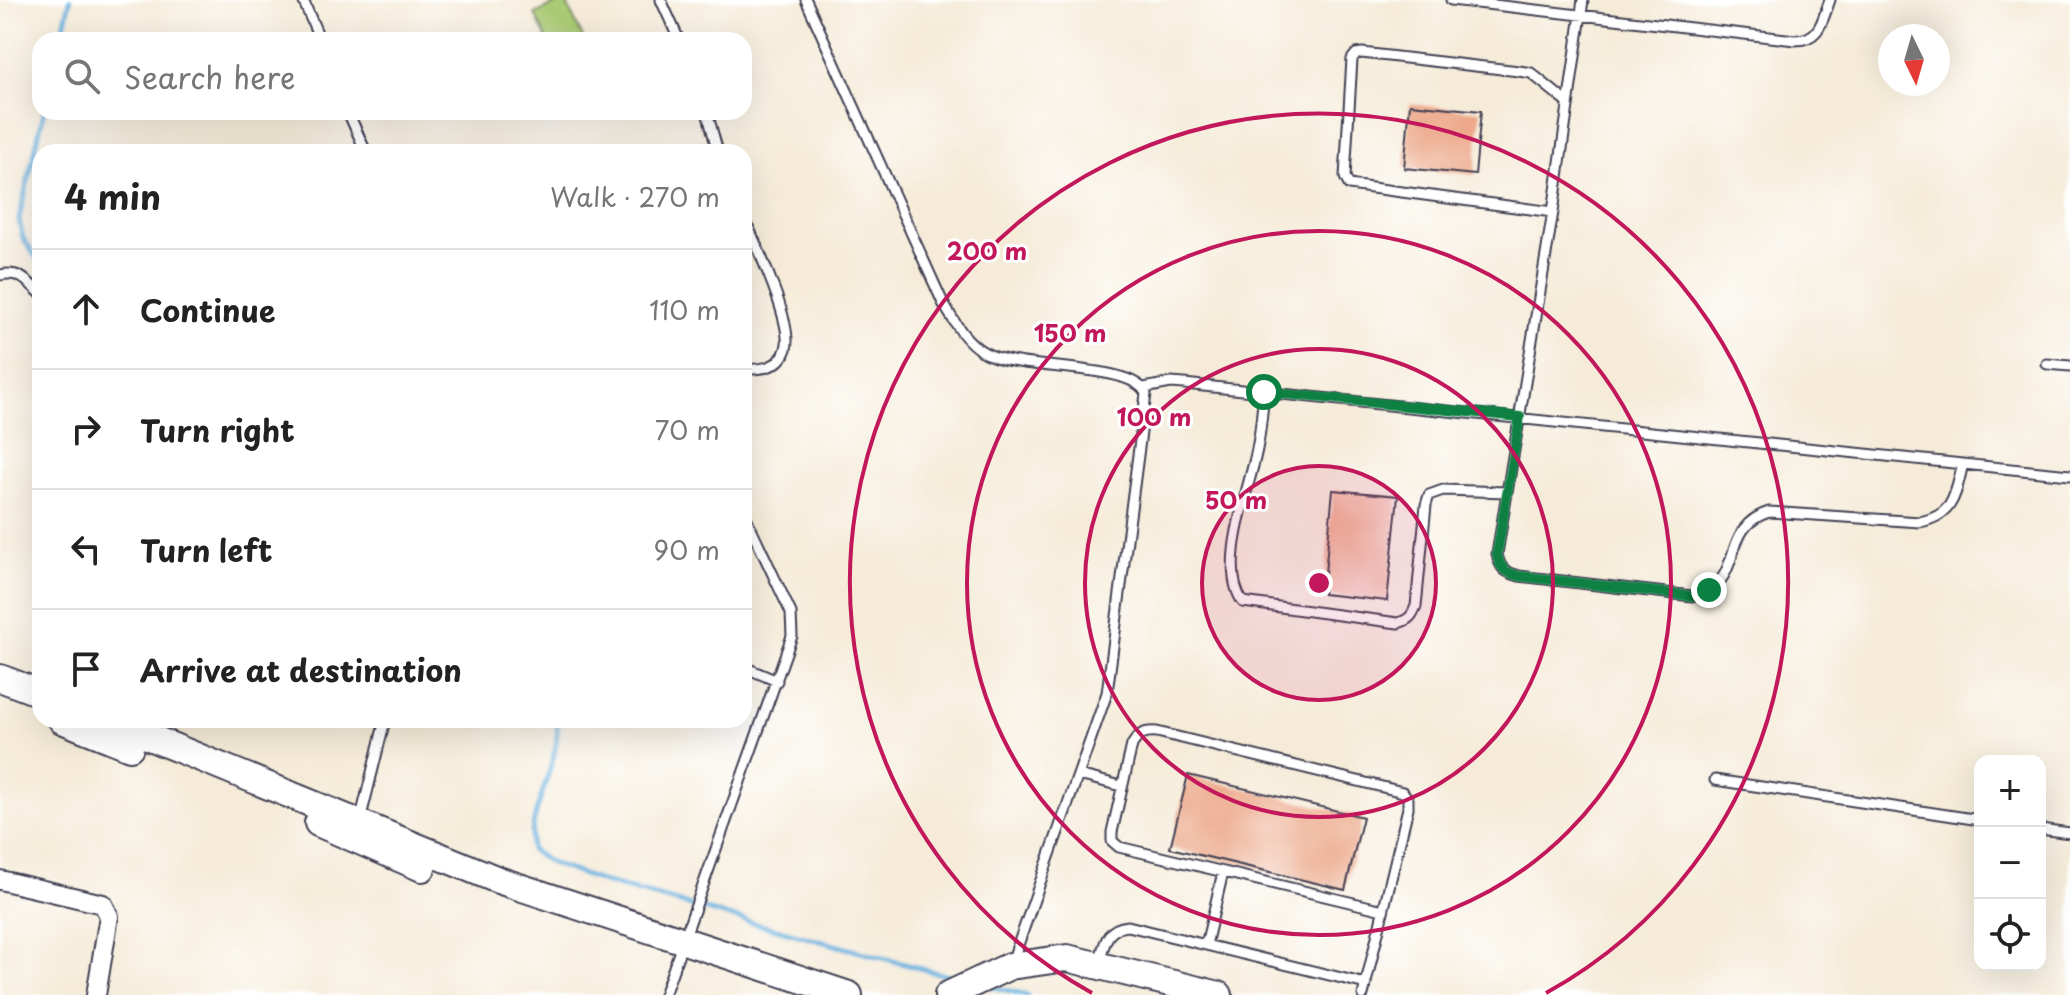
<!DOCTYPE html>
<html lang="en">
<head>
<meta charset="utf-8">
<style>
  :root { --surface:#fff; --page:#f2f2f2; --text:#222; --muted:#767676; --line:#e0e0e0 }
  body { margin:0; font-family:"Playpen Sans",sans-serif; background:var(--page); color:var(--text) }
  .controls { position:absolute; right:24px; bottom:24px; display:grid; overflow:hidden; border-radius:16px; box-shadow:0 8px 32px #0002 }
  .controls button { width:72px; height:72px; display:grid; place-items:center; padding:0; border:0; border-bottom:2px solid var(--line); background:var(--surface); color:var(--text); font:40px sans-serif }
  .compass { position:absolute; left:1878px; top:24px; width:72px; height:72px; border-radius:50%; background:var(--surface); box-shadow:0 8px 32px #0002; rotate:175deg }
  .stop { position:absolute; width:24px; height:24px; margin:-18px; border:6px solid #0b8043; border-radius:50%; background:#fff }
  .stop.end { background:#0b8043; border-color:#fff; box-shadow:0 2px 8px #0008 }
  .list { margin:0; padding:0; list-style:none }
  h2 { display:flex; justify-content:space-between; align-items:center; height:104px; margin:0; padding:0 32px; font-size:34px }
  h2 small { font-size:26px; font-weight:400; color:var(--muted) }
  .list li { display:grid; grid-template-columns:52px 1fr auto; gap:24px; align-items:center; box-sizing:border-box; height:120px; padding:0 32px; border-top:2px solid var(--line) }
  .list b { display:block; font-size:30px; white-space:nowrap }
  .list em { font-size:26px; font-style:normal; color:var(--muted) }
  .icon { flex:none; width:44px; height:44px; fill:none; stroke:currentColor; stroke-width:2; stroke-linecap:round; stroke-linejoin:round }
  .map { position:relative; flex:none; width:2070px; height:995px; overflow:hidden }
  .search { position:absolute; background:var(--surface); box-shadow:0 8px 32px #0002; left:32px; top:32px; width:720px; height:88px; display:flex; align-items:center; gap:20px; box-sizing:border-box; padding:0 28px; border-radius:24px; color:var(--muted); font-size:30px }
  .panel { position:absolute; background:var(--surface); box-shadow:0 8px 32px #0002; left:32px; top:144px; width:720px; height:584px; border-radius:24px }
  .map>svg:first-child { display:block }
</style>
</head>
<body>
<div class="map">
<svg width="2070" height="995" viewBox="0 0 2070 995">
  <rect width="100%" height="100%" fill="#fff"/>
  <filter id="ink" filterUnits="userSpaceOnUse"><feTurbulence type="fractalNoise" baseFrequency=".0125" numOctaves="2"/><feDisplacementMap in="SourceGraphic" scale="16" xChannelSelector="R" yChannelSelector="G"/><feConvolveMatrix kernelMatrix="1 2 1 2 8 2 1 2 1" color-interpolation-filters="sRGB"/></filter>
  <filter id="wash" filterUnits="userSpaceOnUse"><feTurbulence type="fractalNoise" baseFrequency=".006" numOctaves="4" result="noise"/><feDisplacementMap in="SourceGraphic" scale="32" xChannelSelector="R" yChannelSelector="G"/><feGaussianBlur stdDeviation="1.8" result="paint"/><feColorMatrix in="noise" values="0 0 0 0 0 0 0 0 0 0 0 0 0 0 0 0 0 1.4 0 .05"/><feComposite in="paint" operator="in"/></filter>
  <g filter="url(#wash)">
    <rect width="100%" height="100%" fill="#f5ebd8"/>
    <!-- green -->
    <path fill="#aacb74" stroke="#667658" stroke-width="2" d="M 565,0 L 584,40 L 547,40 L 535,14 Z"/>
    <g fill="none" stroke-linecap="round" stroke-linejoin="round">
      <!-- stream -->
      <path stroke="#66afdd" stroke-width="5" d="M 61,40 L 70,0
        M 40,263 L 23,238 L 19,219 L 44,112
        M 557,720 C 561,765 529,806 531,850 L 550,863 L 603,882 L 960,979
        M 989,986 L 1027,995"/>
    </g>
    <g id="blocks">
      <!-- building -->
      <path fill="#eca889" d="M 1410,104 L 1481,111 L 1475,175 L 1404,168 Z
        M 1333,490 L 1398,496 L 1387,601 L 1323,594 Z
        M 1188,775 L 1363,817 L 1345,890 L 1170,848 Z"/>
    </g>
  </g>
  <g filter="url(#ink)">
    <use href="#blocks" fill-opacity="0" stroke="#424053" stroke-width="2"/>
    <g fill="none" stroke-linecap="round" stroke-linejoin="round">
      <!-- lane casing -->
      <g stroke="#424053" stroke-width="13">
        <path id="lane" d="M 303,0 L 320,40
          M 661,0 L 679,40
          M 806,0 L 943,303 C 954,321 964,340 982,351 C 1015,373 1133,361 1146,394 L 1107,693 L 1012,962
          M 1451,0 L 1795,40 C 1820,40 1822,21 1830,0
          M 1583,0 L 1553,212 L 1497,554 C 1500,569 1505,572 1519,576 L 1692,596 C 1697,594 1705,593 1710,590 C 1741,570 1724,526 1769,512 L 1920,522 C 1955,515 1955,494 1963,464
          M 348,112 L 366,152
          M 707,112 L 718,152
          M 1553,212 L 1349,185 L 1345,177 L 1352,59 L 1356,54 L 1362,53 L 1519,71 L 1531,73 L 1568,103
          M 744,217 C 755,243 794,324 786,349 C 780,368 761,370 744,369
          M 0,275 C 19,271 26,280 40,293
          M 2047,364 L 2070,366
          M 1144,388 L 1171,383 L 1184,384 L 2070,475
          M 1264,392 C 1262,411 1261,430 1257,449 C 1250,487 1217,568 1243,602 L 1398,623 C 1409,620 1412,616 1416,606 L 1426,505 L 1429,495 L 1443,490 L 1507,492
          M 744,667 L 777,681
          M 1079,775 L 1121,786
          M 1715,780 L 1980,820
          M 360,821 L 385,720
          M 2040,829 L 2070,833
          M 1206,945 L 1223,872
          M 1099,962 C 1105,943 1106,928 1128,926 L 1366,984
          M 664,995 L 792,636 L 791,613 L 744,513
          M 1363,995 L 1408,808 L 1408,799 L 1403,792 L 1157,732 C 1143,731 1139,734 1132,745 L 1112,832 L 1112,841 L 1119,847 L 1383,910"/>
      </g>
      <!-- street casing -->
      <g stroke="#424053" stroke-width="22">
        <path id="street" d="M 0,880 L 103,904 L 109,916 L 96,995"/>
      </g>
      <!-- secondary casing -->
      <g stroke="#424053" stroke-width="30">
        <path id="secondary" d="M 0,678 L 40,693
          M 62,720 L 130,747
          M 108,720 L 498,880 L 849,995
          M 318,823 L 422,868
          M 948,995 L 1010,966 L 1067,958 L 1219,995"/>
      </g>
      <!-- lane -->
      <use href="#lane" stroke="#fff" stroke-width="9"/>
      <!-- street -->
      <use href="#street" stroke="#fff" stroke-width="18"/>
      <!-- secondary -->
      <use href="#secondary" stroke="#fff" stroke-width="26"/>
    </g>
  </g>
  <g fill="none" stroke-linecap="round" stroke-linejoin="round" filter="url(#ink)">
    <!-- route -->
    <path stroke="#0b8043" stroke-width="10" d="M 1264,392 L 1520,417 L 1497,554 C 1500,569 1505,572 1519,576 L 1692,596 L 1709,590"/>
  </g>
  <!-- distance rings -->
  <circle cx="1319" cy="583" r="117" fill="#c2185b" fill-opacity=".12"/>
  <g fill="none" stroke="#c2185b" stroke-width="4">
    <circle cx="1319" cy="583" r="117"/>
    <circle cx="1319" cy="583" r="234"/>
    <circle cx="1319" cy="583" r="352"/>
    <path d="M1092 993A469 469 0 1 1 1546 993"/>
  </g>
  <circle cx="1319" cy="583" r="12" fill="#c2185b" stroke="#fff" stroke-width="4"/>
  <g font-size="24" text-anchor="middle" font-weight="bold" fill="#c2185b" stroke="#fff" stroke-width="6" stroke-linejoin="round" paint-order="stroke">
    <text x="987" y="260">200 m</text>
    <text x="1070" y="342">150 m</text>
    <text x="1154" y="426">100 m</text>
    <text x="1236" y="509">50 m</text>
  </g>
</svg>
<div class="controls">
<button>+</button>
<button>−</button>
<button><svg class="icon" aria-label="locate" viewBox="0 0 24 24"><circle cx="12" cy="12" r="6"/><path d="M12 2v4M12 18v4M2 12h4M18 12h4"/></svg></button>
</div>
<svg class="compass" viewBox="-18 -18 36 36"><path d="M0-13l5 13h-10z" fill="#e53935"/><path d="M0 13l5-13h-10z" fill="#767676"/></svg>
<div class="stop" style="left:1264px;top:392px"></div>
<div class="stop end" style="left:1709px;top:590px"></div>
<div class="search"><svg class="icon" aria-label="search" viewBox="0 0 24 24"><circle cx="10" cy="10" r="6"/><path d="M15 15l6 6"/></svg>Search here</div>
<section class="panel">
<h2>4 min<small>Walk · 270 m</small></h2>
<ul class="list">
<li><svg class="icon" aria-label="ahead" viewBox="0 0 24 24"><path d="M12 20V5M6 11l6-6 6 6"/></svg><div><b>Continue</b></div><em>110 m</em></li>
<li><svg class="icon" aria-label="right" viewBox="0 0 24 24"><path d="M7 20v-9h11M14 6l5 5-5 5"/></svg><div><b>Turn right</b></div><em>70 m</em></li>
<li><svg class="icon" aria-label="left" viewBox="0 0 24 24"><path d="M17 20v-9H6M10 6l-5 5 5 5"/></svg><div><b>Turn left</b></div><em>90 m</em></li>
<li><svg class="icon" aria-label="arrive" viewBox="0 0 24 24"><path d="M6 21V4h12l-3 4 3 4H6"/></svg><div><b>Arrive at destination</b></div></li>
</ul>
</section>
</div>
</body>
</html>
